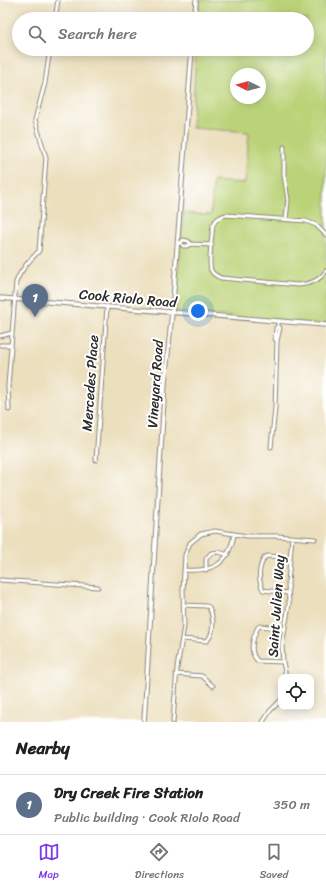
<!DOCTYPE html>
<html lang="en">
<head>
<meta charset="utf-8">
<style>
  :root { --surface:#fff; --page:#f2f2f2; --text:#202124; --muted:#757577; --line:#e0e0e0; --accent:#7c3aed }
  body { margin:0; font-family:Sriracha,sans-serif; background:var(--page); color:var(--text) }
  .controls { position:absolute; right:12px; bottom:12px; display:grid; overflow:hidden; border-radius:8px; box-shadow:0 2px 10px #0003 }
  .controls button { width:36px; height:36px; display:grid; place-items:center; padding:0; border:0; border-bottom:1px solid var(--line); background:var(--surface); color:var(--text); font:20px sans-serif }
  .compass { position:absolute; left:230px; top:68px; width:36px; height:36px; border-radius:50%; background:var(--surface); box-shadow:0 2px 10px #0003; rotate:275deg }
  .you { position:absolute; left:198px; top:311px; width:14px; height:14px; margin:-10px; border:3px solid #fff; border-radius:50%; background:#1a73e8; box-shadow:0 0 0 6px #1a73e833 }
  .badge { display:grid; place-items:center; width:26px; height:26px; border-radius:50%; background:var(--accent); color:#fff; font-size:13px; font-weight:700 }
  .pin { position:absolute; translate:-50% -33px; filter:drop-shadow(0 1px 2px #0008) }
  .pin::after { content:''; position:absolute; top:21px; width:14px; height:12px; background:inherit; clip-path:polygon(0 0,100% 0,50% 100%) }
  .list { margin:0; padding:0; list-style:none }
  h2 { display:flex; justify-content:space-between; align-items:center; height:52px; margin:0; padding:0 16px; font-size:17px }
  h2 small { font-size:13px; font-weight:400; color:var(--muted) }
  .list li { display:grid; grid-template-columns:26px 1fr auto; gap:12px; align-items:center; box-sizing:border-box; height:60px; padding:0 16px; border-top:1px solid var(--line) }
  .list b { display:block; font-size:15px; white-space:nowrap }
  .list p { margin:0; font-size:13px; white-space:nowrap; color:var(--muted) }
  .list em { font-size:13px; font-style:normal; color:var(--muted) }
  .icon { flex:none; width:22px; height:22px; fill:none; stroke:currentColor; stroke-width:2; stroke-linecap:round; stroke-linejoin:round }
  .map { position:relative; flex:none; width:326px; height:722px; overflow:hidden }
  .search { position:absolute; background:var(--surface); box-shadow:0 2px 10px #0003; left:12px; right:12px; top:12px; height:44px; display:flex; align-items:center; gap:10px; box-sizing:border-box; padding:0 14px; border-radius:22px; color:var(--muted); font-size:15px }
  .sheet { height:112px; background:var(--surface) }
  nav { display:flex; justify-content:space-around; align-items:center; box-sizing:border-box; height:56px; border-top:1px solid var(--line); background:var(--surface); font-size:11px; color:var(--muted) }
  nav a { display:grid; justify-items:center; gap:2px }
  nav .on { color:var(--accent) }
  .map>svg:first-child { display:block }
</style>
</head>
<body>
<div class="map">
<svg width="326" height="722" viewBox="0 0 326 722">
  <rect width="100%" height="100%" fill="#fff"/>
  <filter id="ink" filterUnits="userSpaceOnUse"><feTurbulence type="fractalNoise" baseFrequency=".025" numOctaves="2"/><feDisplacementMap in="SourceGraphic" scale="8" xChannelSelector="R" yChannelSelector="G"/><feConvolveMatrix kernelMatrix="1 2 1 2 8 2 1 2 1" color-interpolation-filters="sRGB"/></filter>
  <filter id="wash" filterUnits="userSpaceOnUse"><feTurbulence type="fractalNoise" baseFrequency=".012" numOctaves="4" result="noise"/><feDisplacementMap in="SourceGraphic" scale="16" xChannelSelector="R" yChannelSelector="G"/><feGaussianBlur stdDeviation="0.9" result="paint"/><feColorMatrix in="noise" values="0 0 0 0 0 0 0 0 0 0 0 0 0 0 0 0 0 1.4 0 .05"/><feComposite in="paint" operator="in"/></filter>
  <g filter="url(#wash)">
    <rect width="100%" height="100%" fill="#ecdfbd"/>
    <!-- green -->
    <path fill="#bbd378" stroke="#737f52" fill-rule="evenodd" d="M 199,0 L 326,0 L 326,325 L 175,312 L 183,213 L 211,215 L 213,181 L 245,183 L 249,132 L 192,128 L 196,49 L 307,49 L 307,19 L 198,19 ZM 236,74 L 260,74 L 260,98 L 236,98 Z"/>
  </g>
  <g filter="url(#ink)">
    <g fill="none" stroke-linecap="round" stroke-linejoin="round">
      <!-- minor casing -->
      <g stroke="#8c8574" stroke-width="5">
        <path id="minor" d="M 55,19 L 58,0
          M 284,147 L 284,175 L 288,200 L 286,219
          M 326,235 L 316,225 L 306,221 L 226,215 C 219,217 216,219 213,225 C 212,235 208,262 211,270 C 213,275 217,276 221,278 L 298,285 C 310,284 319,281 326,271
          M 178,243 L 181,243 L 183,246 L 187,246 L 191,244 L 212,245
          M 181,243 L 183,240 L 188,241 L 191,244
          M 278,326 L 280,328 L 277,341 L 275,339 L 276,328 L 278,326 L 278,321
          M 0,336 L 12,333
          M 0,345 L 11,345
          M 9,410 L 8,386 L 16,282 C 21,269 29,261 39,251 L 46,158 L 35,120 L 45,83 L 50,49
          M 271,447 L 275,408 L 277,341
          M 96,460 L 107,307
          M 184,570 C 213,572 228,565 234,535
          M 206,570 L 206,559 L 211,553 L 219,552 L 228,555
          M 0,580 L 98,587
          M 288,593 L 263,590 C 258,580 258,567 265,557 L 269,556 L 290,558
          M 182,639 L 207,641 C 215,632 214,618 209,607 L 206,606 L 183,605
          M 283,662 L 258,661 C 248,653 253,637 258,627 L 261,626 L 284,629
          M 176,674 L 202,676 L 213,686
          M 286,677 L 283,662 L 282,646 L 289,604 L 288,583 L 292,537
          M 173,722 L 177,668 L 184,626 L 183,590 L 185,555 L 190,543 L 201,534 L 215,531 L 247,536 L 277,536 L 315,539
          M 263,722 L 270,711 L 281,700"/>
      </g>
      <!-- tertiary casing -->
      <g stroke="#8c8574" stroke-width="5.5">
        <path id="tertiary" d="M 195,19 L 196,0
          M 0,298 L 326,325
          M 144,722 L 165,382 L 173,302 L 192,49"/>
      </g>
      <!-- minor -->
      <use href="#minor" stroke="#fff" stroke-width="3"/>
      <!-- tertiary -->
      <use href="#tertiary" stroke="#fff" stroke-width="3.5"/>
    </g>
  </g>
  <g text-anchor="middle" stroke-width="4" stroke-linejoin="round" paint-order="stroke">
    <!-- street labels -->
    <g font-size="14" fill="#2b2b2b" stroke="#fff">
      <text transform="translate(128 298) rotate(5)" y="5">Cook Riolo Road</text>
      <text transform="translate(90 383) rotate(-86)" y="5">Mercedes Place</text>
      <text transform="translate(155 384) rotate(-86)" y="5">Vineyard Road</text>
      <text transform="translate(276 606) rotate(-86)" y="5">Saint Julien Way</text>
    </g>
  </g>
</svg>
<div class="controls">
<button><svg class="icon" aria-label="locate" viewBox="0 0 24 24"><circle cx="12" cy="12" r="6"/><path d="M12 2v4M12 18v4M2 12h4M18 12h4"/></svg></button>
</div>
<svg class="compass" viewBox="-18 -18 36 36"><path d="M0-13l5 13h-10z" fill="#e53935"/><path d="M0 13l5-13h-10z" fill="#757577"/></svg>
<div class="you"></div>
<div class="pin badge" style="left:35px;top:317px;background:#5c6f8a">1</div>
<div class="search"><svg class="icon" aria-label="search" viewBox="0 0 24 24"><circle cx="10" cy="10" r="6"/><path d="M15 15l6 6"/></svg>Search here</div>
</div>
<section class="sheet">
<h2>Nearby<small></small></h2>
<ul class="list">
<li><span class="badge" style="background:#5c6f8a">1</span><div><b>Dry Creek Fire Station</b><p>Public building · Cook Riolo Road</p></div><em>350 m</em></li>
</ul>
</section>
<nav>
<a class="on"><svg class="icon" aria-label="map" viewBox="0 0 24 24"><path d="M3 6l6-2 6 2 6-2v14l-6 2-6-2-6 2zM9 4v14M15 6v14"/></svg>Map</a>
<a><svg class="icon" aria-label="directions" viewBox="0 0 24 24"><path d="M12 3l9 9-9 9-9-9zM9 14v-3h6M13 9l2 2-2 2"/></svg>Directions</a>
<a><svg class="icon" aria-label="saved" viewBox="0 0 24 24"><path d="M7 4h10v16l-5-4-5 4z"/></svg>Saved</a>
</nav>
</body>
</html>
